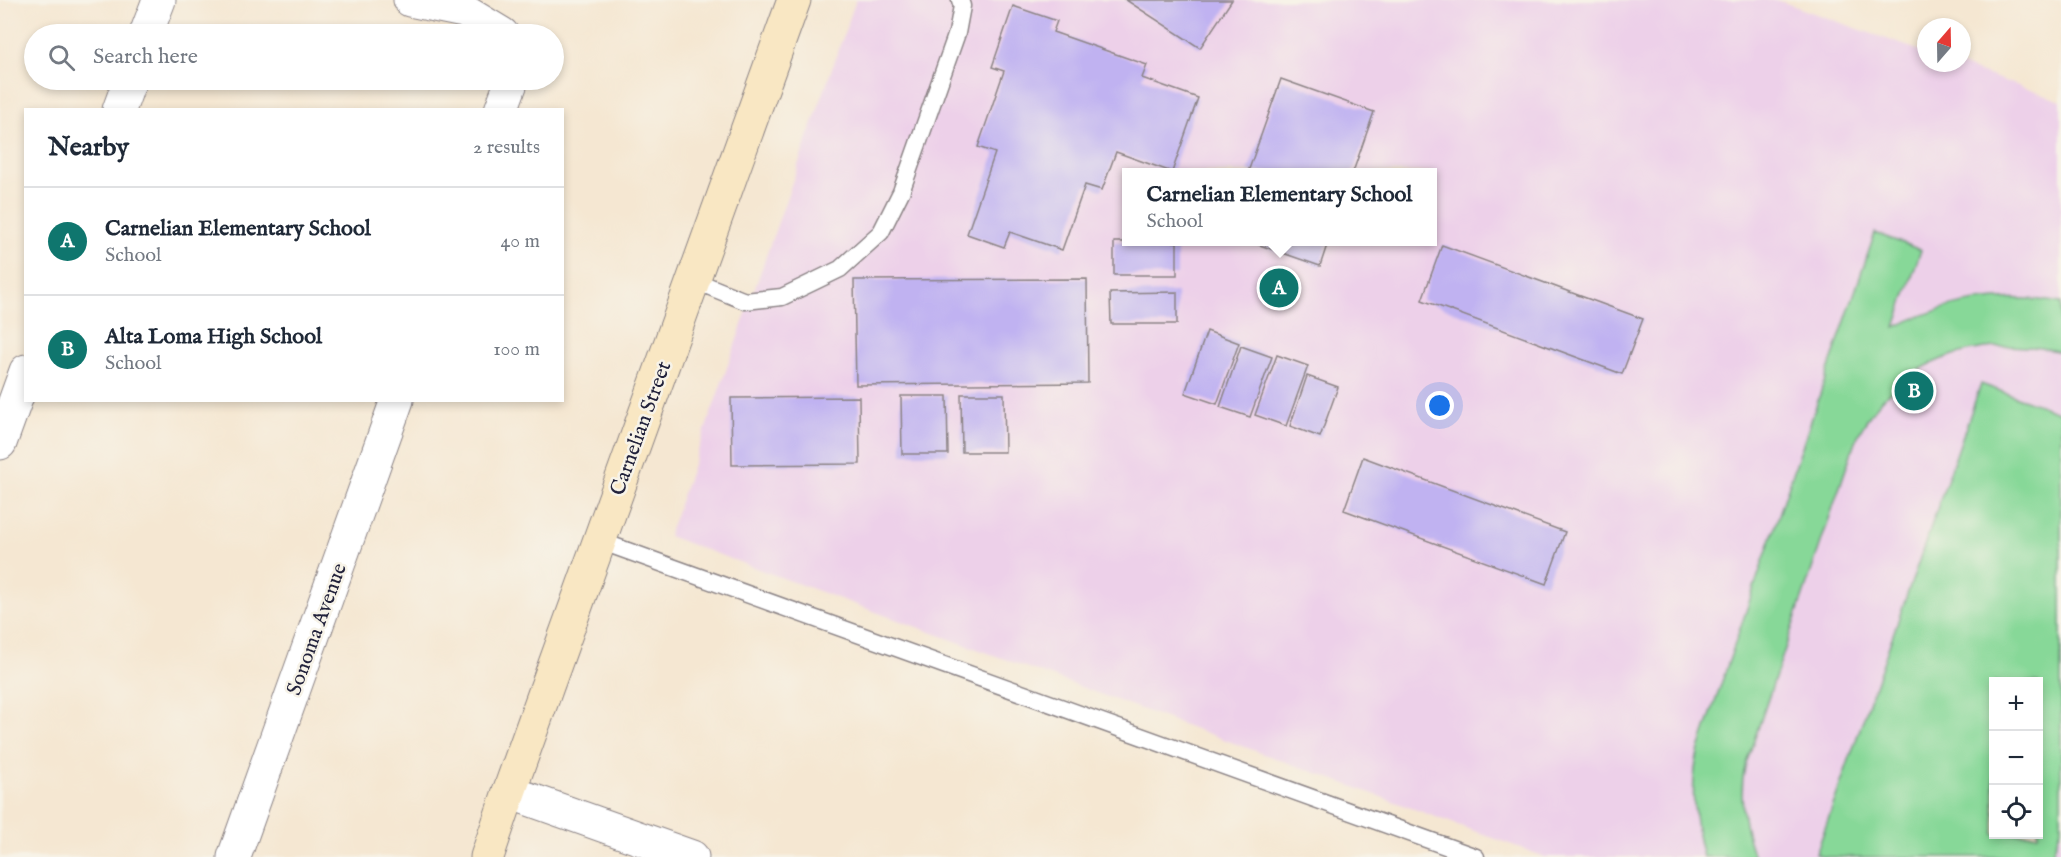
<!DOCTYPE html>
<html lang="en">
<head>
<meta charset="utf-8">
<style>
  :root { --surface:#fff; --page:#f2f2f3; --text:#1f2937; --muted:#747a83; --line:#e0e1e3; --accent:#0f766e }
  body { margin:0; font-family:"IM FELL English",serif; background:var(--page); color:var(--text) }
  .controls { position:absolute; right:18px; bottom:18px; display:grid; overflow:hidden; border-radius:0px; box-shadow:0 3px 9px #0003 }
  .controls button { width:54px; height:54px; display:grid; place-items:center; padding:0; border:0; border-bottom:2px solid var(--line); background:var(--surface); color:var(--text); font:30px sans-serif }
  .compass { position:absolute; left:1917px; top:18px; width:54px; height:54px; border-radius:50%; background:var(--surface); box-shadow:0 3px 9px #0003; rotate:20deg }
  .you { position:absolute; left:1440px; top:406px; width:21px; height:21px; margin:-15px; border:4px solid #fff; border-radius:50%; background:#1a73e8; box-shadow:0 0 0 9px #1a73e833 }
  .badge { display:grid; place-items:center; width:39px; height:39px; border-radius:50%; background:var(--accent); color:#fff; font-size:20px; font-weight:700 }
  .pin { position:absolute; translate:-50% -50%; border:3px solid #fff; box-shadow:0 2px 6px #0006 }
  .popup { position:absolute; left:1122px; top:168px; width:315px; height:78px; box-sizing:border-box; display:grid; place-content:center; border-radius:0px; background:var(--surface); filter:drop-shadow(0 2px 4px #0005); font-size:20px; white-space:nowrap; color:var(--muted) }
  .popup b { font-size:22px; color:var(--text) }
  .popup::after { content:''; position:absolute; left:50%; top:100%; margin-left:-12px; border:12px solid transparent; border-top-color:var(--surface) }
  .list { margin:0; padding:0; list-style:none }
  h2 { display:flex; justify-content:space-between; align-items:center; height:78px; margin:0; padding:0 24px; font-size:26px }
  h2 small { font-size:20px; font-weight:400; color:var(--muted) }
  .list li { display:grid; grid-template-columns:39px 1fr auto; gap:18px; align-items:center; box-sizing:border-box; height:108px; padding:0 24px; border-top:2px solid var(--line) }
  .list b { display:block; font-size:22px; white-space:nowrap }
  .list p { margin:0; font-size:20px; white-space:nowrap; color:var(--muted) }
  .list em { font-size:20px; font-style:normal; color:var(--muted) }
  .icon { flex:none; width:33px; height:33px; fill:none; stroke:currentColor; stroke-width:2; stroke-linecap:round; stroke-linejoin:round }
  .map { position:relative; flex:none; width:2061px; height:857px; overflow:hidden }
  .search { position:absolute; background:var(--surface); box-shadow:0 3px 9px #0003; left:24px; top:24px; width:540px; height:66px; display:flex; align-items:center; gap:15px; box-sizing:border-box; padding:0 21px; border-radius:33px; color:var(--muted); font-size:22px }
  .panel { position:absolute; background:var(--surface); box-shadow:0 3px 9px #0003; left:24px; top:108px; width:540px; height:294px; border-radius:0px }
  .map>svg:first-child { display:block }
</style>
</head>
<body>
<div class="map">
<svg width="2061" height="857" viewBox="0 0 2061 857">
  <rect width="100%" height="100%" fill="#f7f3e8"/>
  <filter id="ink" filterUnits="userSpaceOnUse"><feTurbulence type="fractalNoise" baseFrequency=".0167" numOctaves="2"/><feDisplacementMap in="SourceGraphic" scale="12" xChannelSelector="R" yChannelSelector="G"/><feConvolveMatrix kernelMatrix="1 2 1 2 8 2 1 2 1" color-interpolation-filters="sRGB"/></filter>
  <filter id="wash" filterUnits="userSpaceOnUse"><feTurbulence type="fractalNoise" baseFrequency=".008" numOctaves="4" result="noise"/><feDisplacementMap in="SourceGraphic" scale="24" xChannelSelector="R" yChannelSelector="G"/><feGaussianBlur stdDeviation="1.35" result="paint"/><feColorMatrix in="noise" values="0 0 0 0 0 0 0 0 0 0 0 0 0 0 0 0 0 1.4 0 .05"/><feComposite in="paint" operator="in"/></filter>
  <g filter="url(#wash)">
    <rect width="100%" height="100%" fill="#f5e7d2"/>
    <!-- built -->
    <path fill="#edd0e9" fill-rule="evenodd" d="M 856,0 L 1777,0 L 1926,53 L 1926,63 L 1954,63 L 2061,101 L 2061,857 L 1545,857 L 668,536 ZM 1126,172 L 1432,172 L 1432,242 L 1126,242 ZM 1994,682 L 2038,682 L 2038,834 L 1994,834 Z"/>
    <!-- green -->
    <path fill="#87d898" stroke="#547d6a" stroke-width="1.5" fill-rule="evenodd" d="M 1875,233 L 1921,250 L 1895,327 C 1950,301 2000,292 2061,303 L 2061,352 C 1979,333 1891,361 1855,442 L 1745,767 C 1738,797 1744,828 1754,857 L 1703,857 C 1694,821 1689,786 1699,749 Z
      M 1981,384 L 2061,413 L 2061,829 L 2051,857 L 1823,857 L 1816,854 ZM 1994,682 L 2038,682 L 2038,834 L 1994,834 Z"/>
    <g id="blocks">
      <!-- building -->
      <path fill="#c0b2f1" d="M 1126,0 L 1232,0 L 1200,48 Z
        M 1013,6 L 1057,21 L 1053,32 L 1147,65 L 1142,78 L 1198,98 L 1172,172 L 1116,152 L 1102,190 L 1085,185 L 1062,250 L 1010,232 L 1004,247 L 967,234 L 995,153 L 978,147 L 1004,71 L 992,67 Z
        M 1281,79 L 1374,112 L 1353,172 L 1248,172 Z
        M 1114,242 L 1177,242 L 1177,275 L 1114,275 Z
        M 1251,242 L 1328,242 L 1320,266 Z
        M 1442,245 L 1643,319 L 1622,374 L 1422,300 Z
        M 1087,279 L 1088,383 L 856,385 L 854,280 Z
        M 1177,292 L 1177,324 L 1111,324 L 1110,293 Z
        M 1207,331 L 1239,343 L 1217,404 L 1185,393 Z
        M 1241,346 L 1272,357 L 1250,417 L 1220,407 Z
        M 1277,355 L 1308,366 L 1286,426 L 1255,415 Z
        M 1307,376 L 1338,387 L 1320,437 L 1290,426 Z
        M 961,394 L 1004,394 L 1005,452 L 962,452 Z
        M 901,396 L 947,396 L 948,454 L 902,454 Z
        M 859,397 L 860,464 L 732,465 L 731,398 Z
        M 1363,457 L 1565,532 L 1546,584 L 1344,510 Z"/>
    </g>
  </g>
  <g filter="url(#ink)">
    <use href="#blocks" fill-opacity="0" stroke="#8c8486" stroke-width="1.5"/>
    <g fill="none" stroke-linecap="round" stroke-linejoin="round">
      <!-- service casing -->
      <g stroke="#8c8486" stroke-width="19">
        <path id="service" d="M 693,280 L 745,301 L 782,297 L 840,269 L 881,232 L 901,192 L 957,33 L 962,6 L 960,0
          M 600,541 L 1476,857"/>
      </g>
      <!-- minor casing -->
      <g stroke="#8c8486" stroke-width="35">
        <path id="minor" d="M 410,0 L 464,11 L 502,34
          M 146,34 L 159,0
          M 119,110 L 130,80
          M 501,110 L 512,80
          M 0,443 L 26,371
          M 509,792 L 692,857
          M 234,857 L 397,400"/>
      </g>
      <!-- secondary casing -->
      <g stroke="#8c8486" stroke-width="35">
        <path id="secondary" d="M 487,857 L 509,792 L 794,0"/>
      </g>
      <!-- service -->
      <use href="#service" stroke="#fff" stroke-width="16"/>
      <!-- minor -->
      <use href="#minor" stroke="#fff" stroke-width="33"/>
      <!-- secondary -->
      <use href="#secondary" stroke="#f9e7c3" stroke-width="33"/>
    </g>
  </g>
  <g text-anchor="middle" stroke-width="5" stroke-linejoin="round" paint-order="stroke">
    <!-- street labels -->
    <g font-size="21" fill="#22223b" stroke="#f7f3e8">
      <text transform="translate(640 428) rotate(-70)" y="7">Carnelian Street</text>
      <text transform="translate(316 629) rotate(-70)" y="7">Sonoma Avenue</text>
    </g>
  </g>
</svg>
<div class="controls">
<button>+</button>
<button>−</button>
<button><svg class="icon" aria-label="locate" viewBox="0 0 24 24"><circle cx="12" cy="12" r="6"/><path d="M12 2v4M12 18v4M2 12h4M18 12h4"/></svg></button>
</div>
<svg class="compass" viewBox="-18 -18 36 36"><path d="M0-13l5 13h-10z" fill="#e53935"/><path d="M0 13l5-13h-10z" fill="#747a83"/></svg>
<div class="you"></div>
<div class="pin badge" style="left:1279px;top:288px">A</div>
<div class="popup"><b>Carnelian Elementary School</b>School</div>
<div class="pin badge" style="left:1914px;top:391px">B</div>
<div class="search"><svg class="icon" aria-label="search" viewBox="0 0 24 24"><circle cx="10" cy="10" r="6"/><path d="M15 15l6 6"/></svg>Search here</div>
<section class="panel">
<h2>Nearby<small>2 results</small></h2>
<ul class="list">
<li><span class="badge">A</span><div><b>Carnelian Elementary School</b><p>School</p></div><em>40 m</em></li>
<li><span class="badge">B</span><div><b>Alta Loma High School</b><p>School</p></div><em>100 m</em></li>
</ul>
</section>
</div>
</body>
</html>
